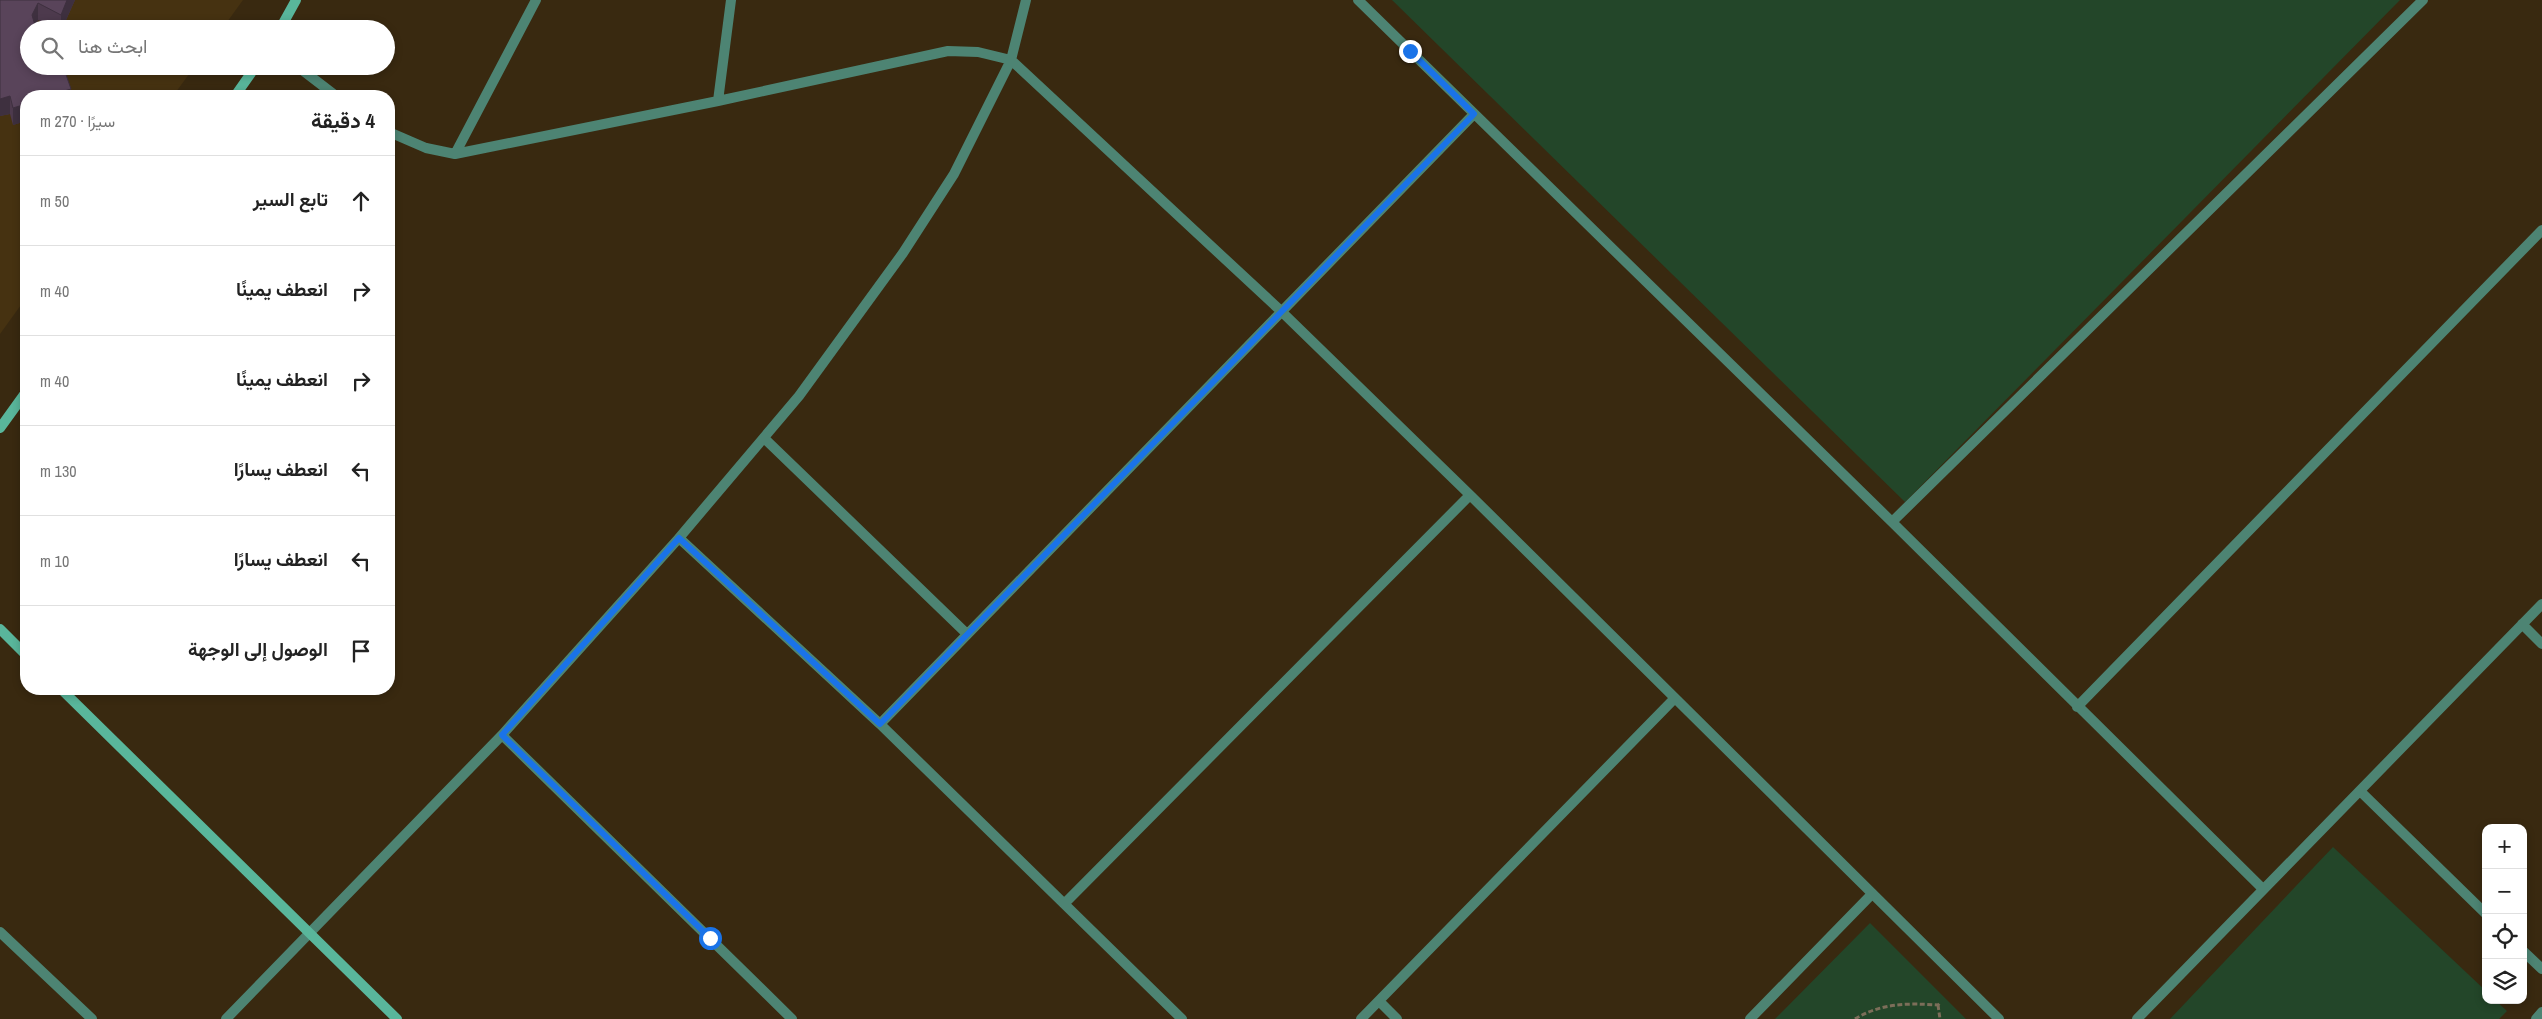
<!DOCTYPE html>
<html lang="ar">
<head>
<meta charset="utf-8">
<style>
  :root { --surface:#fff; --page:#f2f2f2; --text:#222; --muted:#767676; --line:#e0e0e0 }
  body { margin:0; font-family:"Archivo Narrow",Vazirmatn,sans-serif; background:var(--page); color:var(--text); direction:rtl }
  .controls { position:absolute; right:15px; bottom:15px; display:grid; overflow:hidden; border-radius:10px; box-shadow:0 2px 8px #0003 }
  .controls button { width:45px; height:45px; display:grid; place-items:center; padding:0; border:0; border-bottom:1px solid var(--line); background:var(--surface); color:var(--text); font:25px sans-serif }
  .stop { position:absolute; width:15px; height:15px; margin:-11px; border:4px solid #1a73e8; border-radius:50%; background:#fff }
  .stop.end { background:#1a73e8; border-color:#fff; box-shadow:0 1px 5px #0008 }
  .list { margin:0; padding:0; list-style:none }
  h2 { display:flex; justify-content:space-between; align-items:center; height:65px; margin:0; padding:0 20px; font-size:21px }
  h2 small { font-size:16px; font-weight:400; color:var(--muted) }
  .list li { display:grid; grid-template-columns:32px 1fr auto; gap:15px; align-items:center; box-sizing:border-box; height:90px; padding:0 20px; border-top:1px solid var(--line) }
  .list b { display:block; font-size:19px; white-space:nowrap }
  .list em { font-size:16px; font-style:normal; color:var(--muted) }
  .icon { flex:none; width:28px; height:28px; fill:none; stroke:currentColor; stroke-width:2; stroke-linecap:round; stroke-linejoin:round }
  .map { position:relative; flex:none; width:2542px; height:1019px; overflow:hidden; direction:ltr }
  .search { position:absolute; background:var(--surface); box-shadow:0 2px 8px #0003; left:20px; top:20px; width:375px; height:55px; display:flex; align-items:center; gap:12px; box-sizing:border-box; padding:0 18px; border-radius:28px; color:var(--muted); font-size:19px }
  .panel { position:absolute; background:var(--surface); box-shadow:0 2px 8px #0003; left:20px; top:90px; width:375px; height:605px; border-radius:20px; direction:rtl }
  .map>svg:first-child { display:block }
</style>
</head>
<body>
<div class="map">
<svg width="2542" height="1019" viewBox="0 0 2542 1019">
  <rect width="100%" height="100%" fill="#392910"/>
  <!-- built -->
  <path fill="#463211" d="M 0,0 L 243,0 L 222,29 L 29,29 L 29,66 L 195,66 L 173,96 L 26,96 L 26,298 L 0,334 Z"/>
  <!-- green -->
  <path fill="#234629" d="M 1392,0 L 2400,0 L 1905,502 Z
    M 2333,847 L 2486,991 L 2486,1000 L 2495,1000 L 2507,1011 L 2499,1019 L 2170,1019 Z
    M 1870,923 L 1966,1019 L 1775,1019 Z"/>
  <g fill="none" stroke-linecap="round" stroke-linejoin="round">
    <!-- path -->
    <path stroke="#7c6e59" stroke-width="3" stroke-dasharray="5 2.5" stroke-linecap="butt" d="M 1938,1005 L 1940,1019
      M 1855,1019 C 1881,1003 1908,1003 1938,1005 L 1941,1002"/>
    <!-- street -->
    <path stroke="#4d8473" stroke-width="10" d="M 1358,0 L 1892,522 L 2263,889
      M 297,66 L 336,96
      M 718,101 L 731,0
      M 389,132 L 426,148 L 455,154 L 718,101 L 948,51 L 978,52 L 1011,60 L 1282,312 L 1470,495 L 1999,1019
      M 455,154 L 536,0
      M 764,438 L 967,634
      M 1892,522 L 2423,0
      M 679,538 L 880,724 L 1182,1019
      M 2522,624 L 2542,644
      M 2077,707 L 2542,230
      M 880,724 L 1474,114
      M 502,735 L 792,1019
      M 2360,791 L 2486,914
      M 1065,903 L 1470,495
      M 0,932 L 92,1019
      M 2523,951 L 2542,969
      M 1379,1001 L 1397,1019
      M 226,1019 L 502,735 L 679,538 L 799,396 L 903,253 L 954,174 L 1011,60 L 1026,0
      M 1361,1019 L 1674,699
      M 1750,1019 L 1872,894
      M 2137,1019 L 2542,604
      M 2536,1019 L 2542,1012"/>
    <!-- secondary -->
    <path stroke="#59b69b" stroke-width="10" d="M 280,29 L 296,0
      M 235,96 L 256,66
      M 0,428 L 26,392
      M 0,629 L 26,655
      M 61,689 L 397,1019"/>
  </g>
  <!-- wall -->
  <path fill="#4d3a4d" d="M 0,0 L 75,0 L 62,29 L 55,29 L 38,20 L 35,26 L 29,66 L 71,96 L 26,96 L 26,121 L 13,125 L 10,114 L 0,116 Z"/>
  <!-- shaded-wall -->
  <path fill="#3e303f" d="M 67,0 L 75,0 L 62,29 L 61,29 L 61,15 Z
    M 38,3 L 38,20 L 34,29 L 32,15 Z
    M 71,89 L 71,96 L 48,96 Z
    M 10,96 L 10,114 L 0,116 L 0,99 Z
    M 26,104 L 26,121 L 13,125 L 13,108 Z"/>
  <!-- building -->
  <path fill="#59445a" stroke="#3e303f" d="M 0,0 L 67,0 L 61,15 L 38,3 L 32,15 L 36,29 L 29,29 L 29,66 L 63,66 L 71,89 L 48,96 L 26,96 L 26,104 L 13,108 L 10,96 L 0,99 Z"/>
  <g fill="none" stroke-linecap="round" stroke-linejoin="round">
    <!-- route -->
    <path stroke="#1a73e8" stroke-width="6" d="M 710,938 L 502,735 L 679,538 L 880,724 L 1474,114 L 1410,51"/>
  </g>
</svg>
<div class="controls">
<button>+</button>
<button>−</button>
<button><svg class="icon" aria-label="locate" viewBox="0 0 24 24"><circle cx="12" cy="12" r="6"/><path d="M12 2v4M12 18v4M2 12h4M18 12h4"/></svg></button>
<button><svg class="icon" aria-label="layers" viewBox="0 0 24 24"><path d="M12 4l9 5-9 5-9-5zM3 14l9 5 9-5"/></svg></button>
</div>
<div class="stop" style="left:710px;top:938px"></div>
<div class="stop end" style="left:1410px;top:51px"></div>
<div class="search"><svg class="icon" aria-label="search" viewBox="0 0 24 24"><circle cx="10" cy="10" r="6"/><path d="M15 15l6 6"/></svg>ابحث هنا</div>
<section class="panel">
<h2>4 دقيقة<small>سيرًا · 270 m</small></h2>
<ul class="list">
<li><svg class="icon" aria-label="ahead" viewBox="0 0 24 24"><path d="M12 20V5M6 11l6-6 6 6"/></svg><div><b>تابع السير</b></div><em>50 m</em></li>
<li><svg class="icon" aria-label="right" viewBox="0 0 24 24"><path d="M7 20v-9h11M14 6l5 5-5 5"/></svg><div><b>انعطف يمينًا</b></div><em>40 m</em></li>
<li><svg class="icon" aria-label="right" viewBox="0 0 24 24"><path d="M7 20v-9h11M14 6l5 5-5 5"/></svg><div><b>انعطف يمينًا</b></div><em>40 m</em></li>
<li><svg class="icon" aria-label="left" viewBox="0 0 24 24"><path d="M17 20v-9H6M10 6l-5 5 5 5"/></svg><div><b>انعطف يسارًا</b></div><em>130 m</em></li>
<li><svg class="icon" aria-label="left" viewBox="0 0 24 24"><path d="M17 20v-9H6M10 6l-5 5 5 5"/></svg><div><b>انعطف يسارًا</b></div><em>10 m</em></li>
<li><svg class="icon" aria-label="arrive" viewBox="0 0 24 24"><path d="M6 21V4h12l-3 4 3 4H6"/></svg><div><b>الوصول إلى الوجهة</b></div></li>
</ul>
</section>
</div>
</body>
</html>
